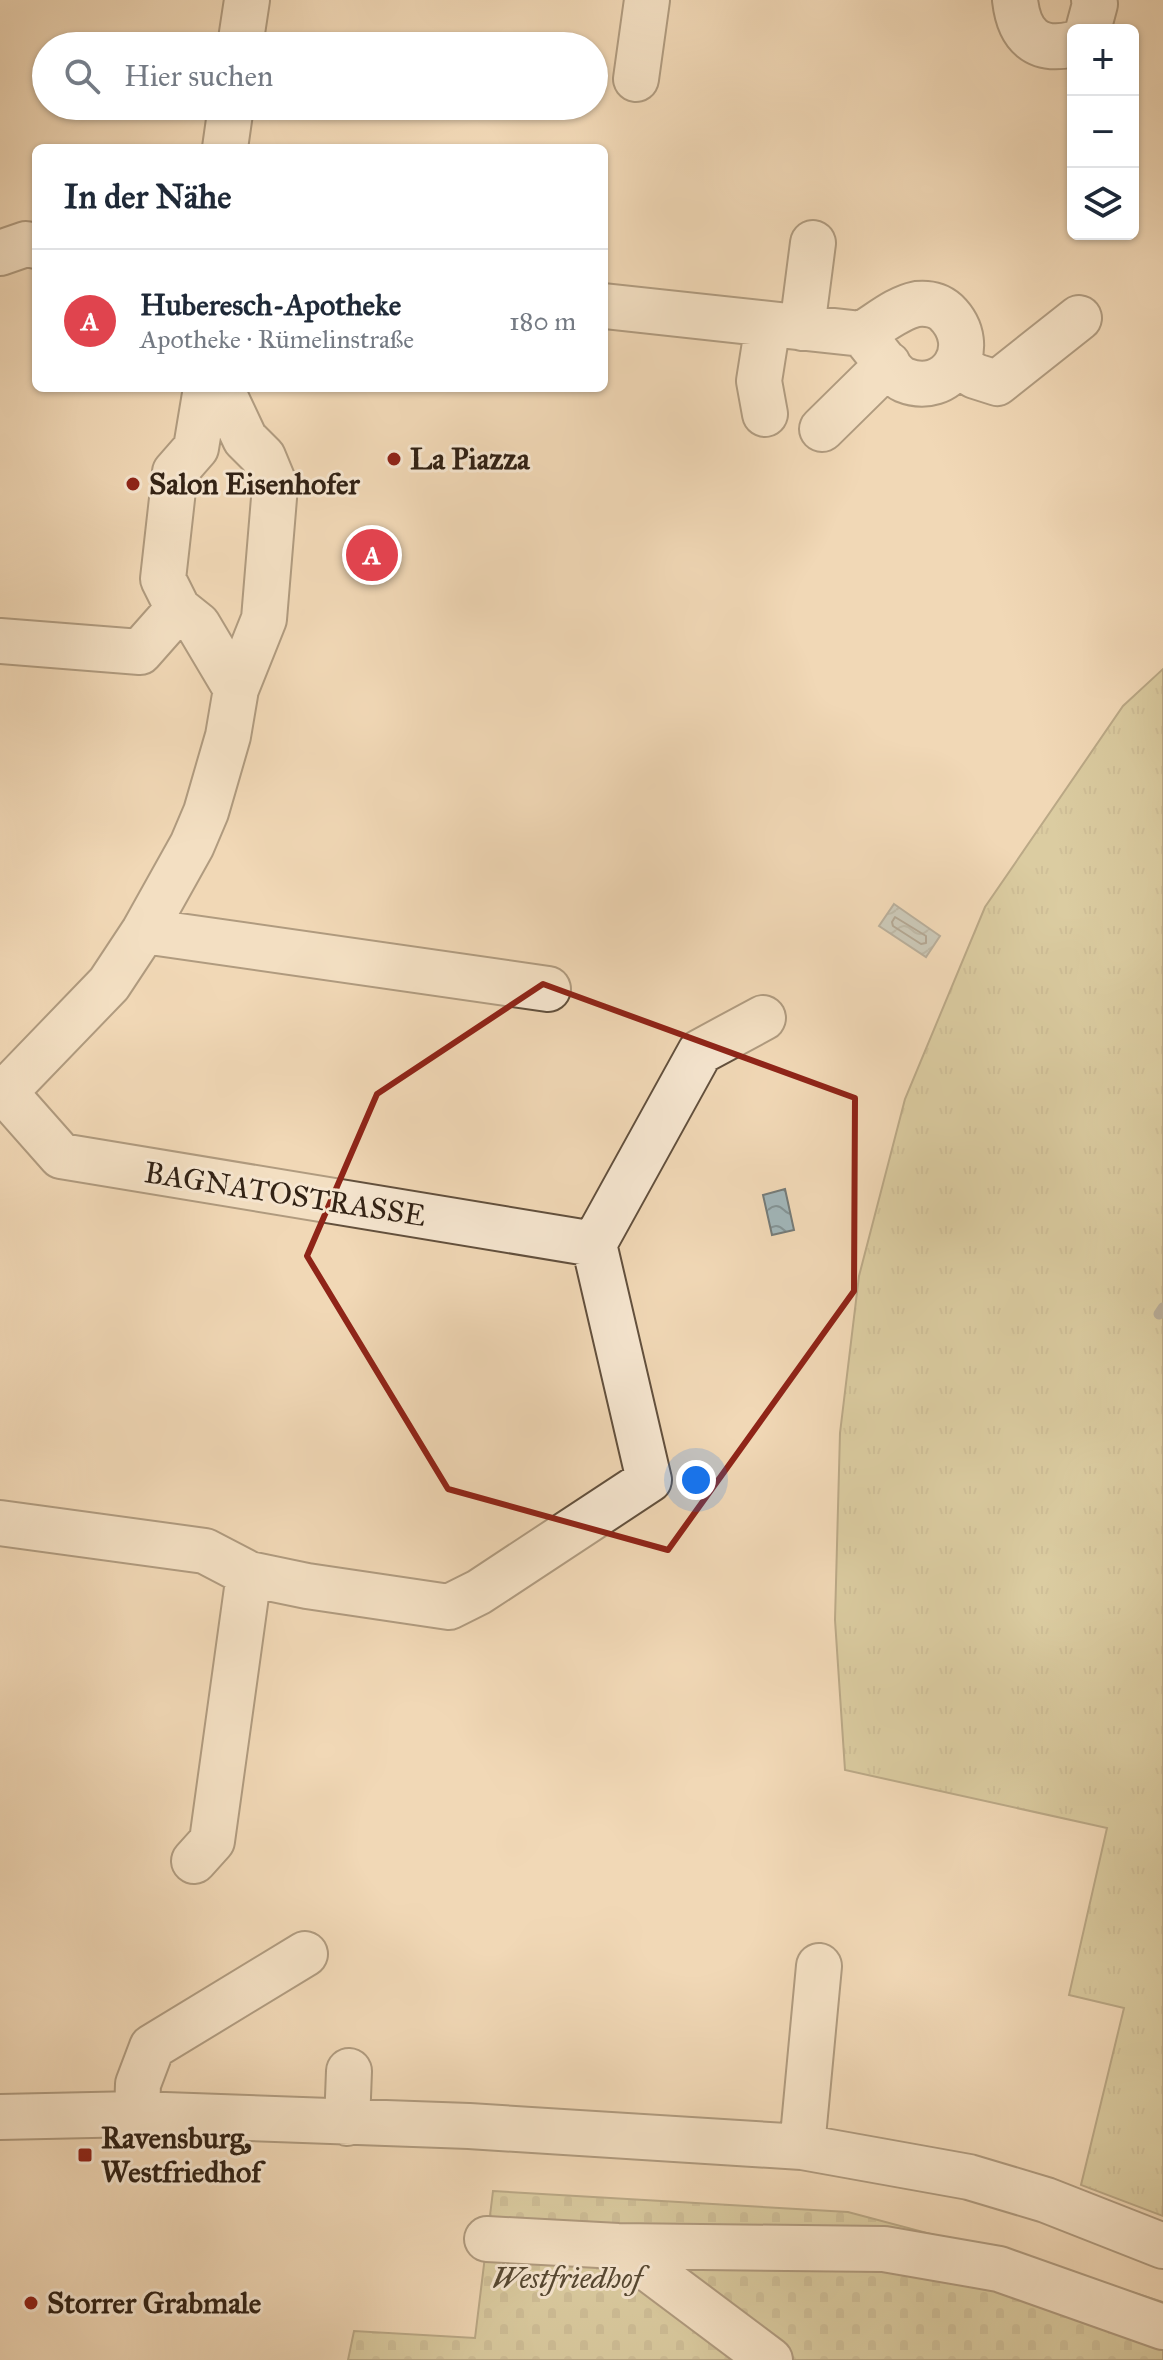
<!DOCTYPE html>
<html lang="de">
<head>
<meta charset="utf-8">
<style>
  :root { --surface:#fff; --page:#f2f2f3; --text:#1f2937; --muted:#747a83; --line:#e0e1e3; --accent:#b45309 }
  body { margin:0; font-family:"IM FELL Great Primer",serif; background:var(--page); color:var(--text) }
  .controls { position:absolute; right:24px; top:24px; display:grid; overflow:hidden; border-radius:12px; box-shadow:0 2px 6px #0004 }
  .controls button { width:72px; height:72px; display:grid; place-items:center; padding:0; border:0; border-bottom:2px solid var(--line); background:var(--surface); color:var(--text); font:40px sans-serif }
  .you { position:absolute; left:696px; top:1480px; width:28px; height:28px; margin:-20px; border:6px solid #fff; border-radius:50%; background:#1a73e8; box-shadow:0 0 0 12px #1a73e833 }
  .badge { display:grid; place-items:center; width:52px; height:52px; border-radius:50%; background:var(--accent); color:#fff; font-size:26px; font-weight:700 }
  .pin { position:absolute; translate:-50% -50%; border:4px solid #fff; box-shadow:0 2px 8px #0006 }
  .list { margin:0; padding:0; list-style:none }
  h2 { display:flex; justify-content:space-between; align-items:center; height:104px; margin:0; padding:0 32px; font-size:34px }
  h2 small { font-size:26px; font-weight:400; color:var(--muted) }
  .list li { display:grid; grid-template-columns:52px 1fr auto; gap:24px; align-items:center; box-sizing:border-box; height:144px; padding:0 32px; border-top:2px solid var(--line) }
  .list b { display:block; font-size:30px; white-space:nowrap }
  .list p { margin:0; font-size:26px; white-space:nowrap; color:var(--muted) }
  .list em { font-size:26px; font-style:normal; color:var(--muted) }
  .icon { flex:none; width:44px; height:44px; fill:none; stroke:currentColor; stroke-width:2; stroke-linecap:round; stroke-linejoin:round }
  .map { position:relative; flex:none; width:1163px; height:2360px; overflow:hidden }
  .search { position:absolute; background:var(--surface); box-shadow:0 2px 6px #0004; left:32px; top:32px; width:576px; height:88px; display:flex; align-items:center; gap:20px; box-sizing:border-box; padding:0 28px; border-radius:44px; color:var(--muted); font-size:30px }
  .panel { position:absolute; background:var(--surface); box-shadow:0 2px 6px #0004; left:32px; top:144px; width:576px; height:248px; border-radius:12px }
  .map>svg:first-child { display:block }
</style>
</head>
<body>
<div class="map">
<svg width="1163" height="2360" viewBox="0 0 1163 2360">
  <defs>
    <pattern id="grass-tufts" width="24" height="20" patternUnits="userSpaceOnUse" patternTransform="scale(2)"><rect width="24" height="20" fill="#c2bc88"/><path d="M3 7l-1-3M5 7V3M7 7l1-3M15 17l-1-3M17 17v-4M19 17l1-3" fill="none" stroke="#a7a174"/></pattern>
    <pattern id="cemetery-stones" width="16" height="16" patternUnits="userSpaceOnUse" patternTransform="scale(2)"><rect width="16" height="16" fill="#c2bc88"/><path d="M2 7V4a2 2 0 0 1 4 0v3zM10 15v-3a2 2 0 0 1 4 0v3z" fill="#a7a174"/></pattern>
    <pattern id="water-waves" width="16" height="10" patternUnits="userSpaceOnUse" patternTransform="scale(2)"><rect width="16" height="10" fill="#a1b6ba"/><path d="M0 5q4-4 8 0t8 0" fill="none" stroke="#849496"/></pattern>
  </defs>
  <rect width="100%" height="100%" fill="#f1d8b6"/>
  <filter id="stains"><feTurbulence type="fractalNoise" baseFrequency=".0025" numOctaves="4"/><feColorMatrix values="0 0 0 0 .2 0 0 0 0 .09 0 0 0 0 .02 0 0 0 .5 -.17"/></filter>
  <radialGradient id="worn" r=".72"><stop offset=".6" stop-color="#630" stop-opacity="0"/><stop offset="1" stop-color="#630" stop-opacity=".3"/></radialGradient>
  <!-- grass -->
  <path fill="url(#grass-tufts)" stroke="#7a6f4e" stroke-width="2" d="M 1163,669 L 1163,2216 L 1081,2185 L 1124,2008 L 1069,1995 L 1107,1828 L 845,1770 L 835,1620 L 840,1433 L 859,1276 L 905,1099 L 985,907 L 1123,706 Z"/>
  <!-- cemetery -->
  <path fill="url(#cemetery-stones)" stroke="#7a6f4e" stroke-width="2" d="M 493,2191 L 848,2212 L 1043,2264 L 1163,2302 L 1163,2360 L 348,2360 L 354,2331 L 475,2338 Z"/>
  <!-- water -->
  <path fill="url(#water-waves)" stroke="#757b78" stroke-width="2" d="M 894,904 L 940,936 L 926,957 L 879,926 Z
    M 785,1189 L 794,1230 L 772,1235 L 763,1195 Z"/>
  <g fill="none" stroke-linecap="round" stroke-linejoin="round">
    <!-- shore -->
    <path stroke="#6a6c68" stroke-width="2" d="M 895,917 L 926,936 L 926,943 L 921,944 L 893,926 L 892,922 Z"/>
    <!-- stream -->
    <path stroke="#757b78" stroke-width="11" d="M 1159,1314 L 1163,1308"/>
    <!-- minor casing -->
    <g stroke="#62503d" stroke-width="48">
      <path id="minor" d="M 1015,0 C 1019,35 1036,53 1073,44
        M 1088,30 L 1095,4 L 1094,0
        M 240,46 L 247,0
        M 636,79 L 647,0
        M 225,148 L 231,106
        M 0,253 L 26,244 L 36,246
        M 604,306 L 862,334 C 879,324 897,308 917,304 C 927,303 938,305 946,312 C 982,347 948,398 904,380 C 892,375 872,344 862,334
        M 802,328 L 813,243
        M 957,365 L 975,376 L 997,383 L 1079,318
        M 206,388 L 196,448 L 175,472 L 163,579 L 178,609 L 198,625 L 236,689
        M 765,414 L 759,381 L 768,324
        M 822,429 L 888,364
        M 0,641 L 140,652 L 178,609
        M 144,931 L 548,989
        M 0,1087 L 61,1156 L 594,1244
        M 0,1097 L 109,984 L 144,931 L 192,845 L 206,812 L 228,736 L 236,689 L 264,619 L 275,486 L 263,457 L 245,439 L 221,388
        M 0,1523 L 205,1551 L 249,1574 L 212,1841 L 194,1861
        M 249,1574 L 307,1586 L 449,1607 L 479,1592 L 649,1480 L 594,1244 L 700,1052 L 763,1018
        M 137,2114 L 138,2084 L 152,2047 L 305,1954
        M 0,2117 L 137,2114 L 469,2126 L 802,2147 L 969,2177 L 1046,2200 L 1163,2246
        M 347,2123 L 349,2071
        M 802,2147 L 819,1966
        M 487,2239 L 618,2246 L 884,2249 L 999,2269 L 1163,2327
        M 618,2246 L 770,2360"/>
    </g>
    <!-- minor -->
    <use href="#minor" stroke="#f6e6d0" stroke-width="44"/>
  </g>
  <!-- marked area -->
  <path d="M0 0H1163V2360H0ZM 543,984 L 855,1098 L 854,1291 L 668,1550 L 448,1489 L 307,1256 L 377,1094 Z" fill="#f1d8b6" fill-opacity=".55" fill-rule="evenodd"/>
  <path fill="none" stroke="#8f2418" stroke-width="6" stroke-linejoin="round" d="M 543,984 L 855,1098 L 854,1291 L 668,1550 L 448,1489 L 307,1256 L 377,1094 Z"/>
  <!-- markers -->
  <g fill="#8f2418" stroke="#f6e6d0" stroke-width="3">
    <circle cx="394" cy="459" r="8"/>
    <circle cx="133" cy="484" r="8"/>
    <rect x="77" y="2147" width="16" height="16" rx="4"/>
    <circle cx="31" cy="2303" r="8"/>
  </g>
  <g text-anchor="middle" stroke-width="6" stroke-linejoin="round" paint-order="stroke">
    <!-- poi labels -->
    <g font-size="30" font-weight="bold" fill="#322215" stroke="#f6e6d0" text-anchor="start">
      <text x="410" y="469">La Piazza</text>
      <text x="149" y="494">Salon Eisenhofer</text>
      <text x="101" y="2148">Ravensburg,<tspan x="101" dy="34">Westfriedhof</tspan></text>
      <text x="47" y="2313">Storrer Grabmale</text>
    </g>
    <!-- street labels -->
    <g font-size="30" fill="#322215" stroke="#f6e6d0">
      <text transform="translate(285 1194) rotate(9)" y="10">BAGNATOSTRASSE</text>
    </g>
    <!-- park labels -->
    <g font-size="30" font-style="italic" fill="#564832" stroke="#f6e6d0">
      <text x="567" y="2288">Westfriedhof</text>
    </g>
  </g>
  <rect width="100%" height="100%" filter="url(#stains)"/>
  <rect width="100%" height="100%" fill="url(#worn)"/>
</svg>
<div class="controls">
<button>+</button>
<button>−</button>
<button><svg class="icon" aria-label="layers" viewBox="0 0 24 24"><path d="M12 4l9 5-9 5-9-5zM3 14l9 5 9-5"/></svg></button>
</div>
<div class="you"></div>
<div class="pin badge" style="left:372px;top:555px;background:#e0444e">A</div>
<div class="search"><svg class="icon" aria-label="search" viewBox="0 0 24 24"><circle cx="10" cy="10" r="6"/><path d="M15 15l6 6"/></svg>Hier suchen</div>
<section class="panel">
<h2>In der Nähe<small></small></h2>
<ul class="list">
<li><span class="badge" style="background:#e0444e">A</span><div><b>Huberesch-Apotheke</b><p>Apotheke · Rümelinstraße</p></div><em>180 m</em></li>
</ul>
</section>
</div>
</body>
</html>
